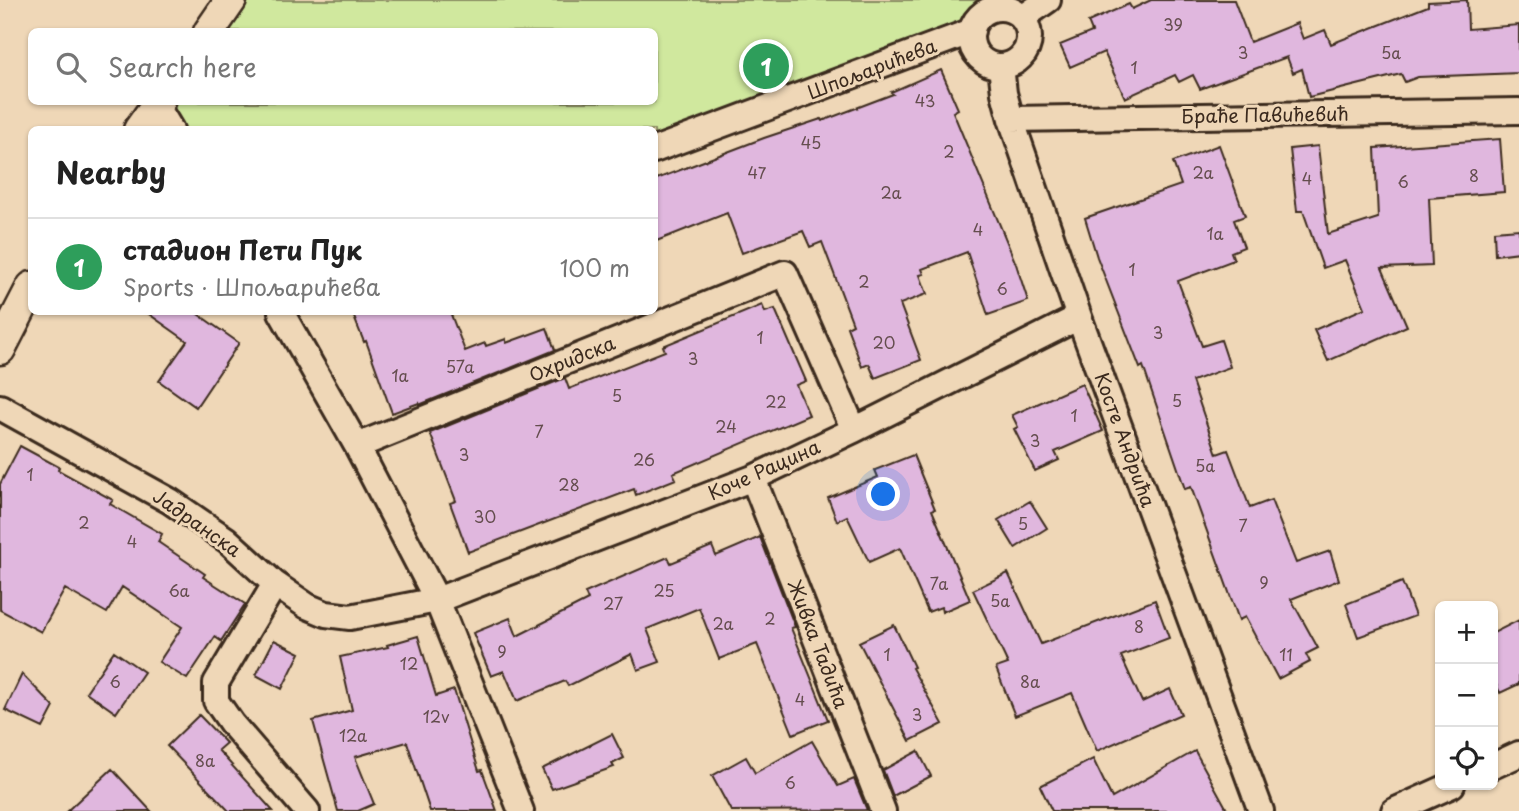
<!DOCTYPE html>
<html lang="en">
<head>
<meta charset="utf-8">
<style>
  :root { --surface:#fff; --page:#f2f2f2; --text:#222; --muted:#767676; --line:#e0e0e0; --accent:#7c3aed }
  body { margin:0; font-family:"Playpen Sans",sans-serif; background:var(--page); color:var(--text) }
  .controls { position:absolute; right:21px; bottom:21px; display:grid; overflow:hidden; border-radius:10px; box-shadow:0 2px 5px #0004 }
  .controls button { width:63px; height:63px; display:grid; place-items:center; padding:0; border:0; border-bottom:2px solid var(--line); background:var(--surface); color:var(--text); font:35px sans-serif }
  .you { position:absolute; left:884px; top:495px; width:24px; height:24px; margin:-18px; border:5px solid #fff; border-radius:50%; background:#1a73e8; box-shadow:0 0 0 10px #1a73e833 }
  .badge { display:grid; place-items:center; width:46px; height:46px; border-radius:50%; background:var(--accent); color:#fff; font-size:23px; font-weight:700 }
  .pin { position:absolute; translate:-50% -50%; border:4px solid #fff; box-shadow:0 2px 7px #0006 }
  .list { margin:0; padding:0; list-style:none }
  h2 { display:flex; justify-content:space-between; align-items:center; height:91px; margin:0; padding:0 28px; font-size:30px }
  h2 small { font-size:23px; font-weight:400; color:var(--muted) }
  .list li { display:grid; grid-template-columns:46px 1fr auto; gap:21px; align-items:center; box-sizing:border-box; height:98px; padding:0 28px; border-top:2px solid var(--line) }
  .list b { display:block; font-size:26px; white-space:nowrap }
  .list p { margin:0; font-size:23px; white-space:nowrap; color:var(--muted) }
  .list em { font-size:23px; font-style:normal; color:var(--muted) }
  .icon { flex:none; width:38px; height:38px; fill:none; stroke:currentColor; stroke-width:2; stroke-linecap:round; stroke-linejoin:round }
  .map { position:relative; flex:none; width:1519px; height:811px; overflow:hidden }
  .search { position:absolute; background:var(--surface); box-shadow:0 2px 5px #0004; left:28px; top:28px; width:630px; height:77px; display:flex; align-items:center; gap:18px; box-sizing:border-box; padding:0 24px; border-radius:10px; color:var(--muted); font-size:26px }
  .panel { position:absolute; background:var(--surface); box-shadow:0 2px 5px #0004; left:28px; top:126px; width:630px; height:189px; border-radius:10px }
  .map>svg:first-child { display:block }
</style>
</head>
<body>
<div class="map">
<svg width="1519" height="811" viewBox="0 0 1519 811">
  <rect width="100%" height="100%" fill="#efd7b7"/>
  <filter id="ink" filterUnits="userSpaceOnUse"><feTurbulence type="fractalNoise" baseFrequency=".0143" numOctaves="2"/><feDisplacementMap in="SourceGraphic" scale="14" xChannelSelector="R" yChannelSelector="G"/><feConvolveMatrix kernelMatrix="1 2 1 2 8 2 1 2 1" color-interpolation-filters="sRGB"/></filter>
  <g filter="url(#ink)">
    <!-- pitch -->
    <path fill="#d0e89e" stroke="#86895e" stroke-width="2" d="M 231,0 L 1017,0 L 1022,18 C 1006,4 989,6 975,22 L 655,150 L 654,130 L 171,129 L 159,102 L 654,102 L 654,32 L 209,31 Z"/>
    <!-- building -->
    <path fill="#e0b7de" stroke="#3b2a1e" stroke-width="2" d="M 1151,0 L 1234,0 L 1250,42 L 1297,23 L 1303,39 L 1325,30 L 1331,44 L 1428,6 L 1428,2 L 1467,0 L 1468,29 L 1519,25 L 1519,73 L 1418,77 L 1405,82 L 1401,74 L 1309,97 L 1302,69 L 1293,73 L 1287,57 L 1200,89 L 1193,75 L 1179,82 L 1175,75 L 1125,98 L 1104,52 L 1070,67 L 1060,45 L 1092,32 L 1088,22 L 1129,4 L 1132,9 Z
      M 941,70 L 958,109 L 953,112 L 1016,264 L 1028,301 L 988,315 L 967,252 L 922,269 L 924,274 L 920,275 L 927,294 L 900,304 L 921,360 L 875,378 L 869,364 L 862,367 L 847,327 L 853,324 L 822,242 L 810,247 L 803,231 L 742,253 L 727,213 L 654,242 L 654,180 L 764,138 L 821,119 L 822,121 L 893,94 L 891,92 Z
      M 1500,139 L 1504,192 L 1429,198 L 1432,266 L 1382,268 L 1407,326 L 1328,361 L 1314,330 L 1365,308 L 1345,260 L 1323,268 L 1303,211 L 1297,211 L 1290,149 L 1318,146 L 1328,234 L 1378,218 L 1375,148 Z
      M 1219,145 L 1245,216 L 1234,220 L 1244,247 L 1231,252 L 1234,260 L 1178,281 L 1202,346 L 1221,340 L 1230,367 L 1192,381 L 1217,454 L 1228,450 L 1250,508 L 1271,500 L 1296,563 L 1330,551 L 1339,580 L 1291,599 L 1318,648 L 1306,654 L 1310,662 L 1278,679 L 1245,617 L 1239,620 L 1191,487 L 1185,489 L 1143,366 L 1140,368 L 1097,257 L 1085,218 L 1181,185 L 1173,162 Z
      M 1519,229 L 1519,252 L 1495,255 L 1494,231 Z
      M 762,305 L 765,312 L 775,309 L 806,381 L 796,385 L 809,415 L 673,473 L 676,479 L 636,495 L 634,489 L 468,552 L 450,503 L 456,501 L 430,433 L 565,378 L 569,389 L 665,351 L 663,346 Z
      M 146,312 L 195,312 L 239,343 L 196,407 L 159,381 L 187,341 Z
      M 352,312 L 450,312 L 465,351 L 485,343 L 486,346 L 506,339 L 506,343 L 547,328 L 555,350 L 419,405 L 419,403 L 392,413 L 366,341 L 364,342 Z
      M 1082,384 L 1103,431 L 1055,452 L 1059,460 L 1035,471 L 1014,429 L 1018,427 L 1012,415 Z
      M 20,446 L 59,467 L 58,470 L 113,500 L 110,504 L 162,534 L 158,542 L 205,574 L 203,577 L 245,604 L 221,641 L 215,637 L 187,679 L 159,662 L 182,627 L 122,587 L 107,613 L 65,589 L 41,632 L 0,610 L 0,484 Z
      M 913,455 L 935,509 L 932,510 L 970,600 L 942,612 L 941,607 L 928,612 L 900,548 L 869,562 L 847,516 L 837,521 L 828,498 L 878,477 L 875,470 Z
      M 1030,501 L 1047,528 L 1015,548 L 998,520 Z
      M 760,537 L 795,627 L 791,628 L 828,720 L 793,734 L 757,644 L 719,659 L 699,608 L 647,629 L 660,662 L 638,670 L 632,654 L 568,686 L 565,681 L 517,701 L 504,671 L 491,676 L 473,633 L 510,618 L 517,636 L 588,600 L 585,593 L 668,557 L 671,563 L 712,546 L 716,556 Z
      M 1008,573 L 1041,644 L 1155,600 L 1169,638 L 1121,656 L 1142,702 L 1170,689 L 1181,714 L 1097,751 L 1072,693 L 1015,716 L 996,668 L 1008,664 L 973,590 Z
      M 1402,582 L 1415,616 L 1358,637 L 1346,604 Z
      M 1519,620 L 1519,684 L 1500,693 L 1493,678 L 1493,633 Z
      M 894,625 L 914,667 L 912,668 L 943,724 L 910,741 L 859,642 Z
      M 418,636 L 436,696 L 454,690 L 479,771 L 482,770 L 497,811 L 430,811 L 407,742 L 355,757 L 374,804 L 358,811 L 338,811 L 313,721 L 352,710 L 340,657 L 388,647 L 387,645 Z
      M 274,640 L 300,653 L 282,689 L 256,675 Z
      M 114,651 L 144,672 L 116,713 L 86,692 Z
      M 22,674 L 54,707 L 43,728 L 5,710 Z
      M 199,715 L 226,743 L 218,750 L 273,811 L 229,811 L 167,746 Z
      M 612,734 L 624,758 L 612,764 L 614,767 L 552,789 L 542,769 Z
      M 812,741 L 838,786 L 854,779 L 867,810 L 731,811 L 712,776 L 746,757 L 755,773 Z
      M 918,751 L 931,776 L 893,796 L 883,770 Z
      M 1195,751 L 1228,811 L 1052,811 L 1040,786 L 1093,759 L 1112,798 Z
      M 112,769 L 151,811 L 67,811 Z"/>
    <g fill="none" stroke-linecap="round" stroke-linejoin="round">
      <!-- minor casing -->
      <g stroke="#3b2a1e" stroke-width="30">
        <path id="minor" d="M971 37a29 29 0 1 1 58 0a29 29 0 1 1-58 0Z
          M 1022,18 L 1048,0
          M 1001,66 L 1004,93 L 1011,119 L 1079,317 L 1261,811
          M 156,105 L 171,130
          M 1011,119 L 1519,111
          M 654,150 L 972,31
          M 281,312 L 357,446 L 437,600 L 521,811
          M 0,407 L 170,501 L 227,540 L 275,584 L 307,606 L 326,614 L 350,617 L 437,600 L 753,478 L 854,430 L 1079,317
          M 357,446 L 785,273 L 854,430
          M 753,478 L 883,811
          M 275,584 L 216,683 L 216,701 L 232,724 L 307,811
          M 1493,766 L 1519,754
          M 1394,811 L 1452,785"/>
      </g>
      <!-- tertiary casing -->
      <g stroke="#3b2a1e" stroke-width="35">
        <path id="tertiary" d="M 209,32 L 231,0
          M 139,130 L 159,102
          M 0,349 L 32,287"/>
      </g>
      <!-- minor -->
      <use href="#minor" stroke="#efd7b7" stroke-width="24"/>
      <!-- tertiary -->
      <use href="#tertiary" stroke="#efd7b7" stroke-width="30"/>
    </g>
  </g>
  <g text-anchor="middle" stroke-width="6" stroke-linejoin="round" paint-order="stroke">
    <!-- number labels -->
    <g font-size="16" fill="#644d4e">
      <text x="1173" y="31">39</text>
      <text x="1243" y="59">3</text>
      <text x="1391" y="59">5a</text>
      <text x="1134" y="74">1</text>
      <text x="925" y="107">43</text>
      <text x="811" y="149">45</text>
      <text x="949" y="158">2</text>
      <text x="757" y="179">47</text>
      <text x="1203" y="179">2a</text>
      <text x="1474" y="182">8</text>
      <text x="1307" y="185">4</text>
      <text x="1403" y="188">6</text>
      <text x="891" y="199">2a</text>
      <text x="978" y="236">4</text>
      <text x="1215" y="240">1a</text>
      <text x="1132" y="276">1</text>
      <text x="864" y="288">2</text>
      <text x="1002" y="295">6</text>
      <text x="1158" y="339">3</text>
      <text x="760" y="344">1</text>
      <text x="884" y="349">20</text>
      <text x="693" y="365">3</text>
      <text x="460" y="373">57a</text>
      <text x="400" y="382">1a</text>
      <text x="617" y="402">5</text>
      <text x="1177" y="407">5</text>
      <text x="776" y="408">22</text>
      <text x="1074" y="422">1</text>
      <text x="726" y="433">24</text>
      <text x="539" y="438">7</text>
      <text x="1035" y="447">3</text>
      <text x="464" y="461">3</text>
      <text x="644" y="466">26</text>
      <text x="1205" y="472">5a</text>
      <text x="30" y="481">1</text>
      <text x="569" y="491">28</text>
      <text x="485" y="523">30</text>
      <text x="84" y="529">2</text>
      <text x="1023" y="530">5</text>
      <text x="1243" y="532">7</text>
      <text x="132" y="548">4</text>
      <text x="1264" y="589">9</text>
      <text x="939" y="590">7a</text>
      <text x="179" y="597">6a</text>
      <text x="664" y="597">25</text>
      <text x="1000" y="607">5a</text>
      <text x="613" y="610">27</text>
      <text x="770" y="625">2</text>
      <text x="723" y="630">2a</text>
      <text x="1139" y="633">8</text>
      <text x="502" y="658">9</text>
      <text x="887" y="661">1</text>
      <text x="1286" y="661">11</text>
      <text x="409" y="670">12</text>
      <text x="115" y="688">6</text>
      <text x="1030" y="688">8a</text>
      <text x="800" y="706">4</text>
      <text x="917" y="721">3</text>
      <text x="436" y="723">12v</text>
      <text x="353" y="742">12a</text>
      <text x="205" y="767">8a</text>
      <text x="790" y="789">6</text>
    </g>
    <!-- street labels -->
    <g font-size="19" fill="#3b2a1e" stroke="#efd7b7">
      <text transform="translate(872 69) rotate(-21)" y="7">Шпољарићева</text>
      <text transform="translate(1265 115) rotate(-1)" y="7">Браће Павићевић</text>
      <text transform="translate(572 359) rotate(-22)" y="7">Охридска</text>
      <text transform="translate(1125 440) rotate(70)" y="7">Косте Андрића</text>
      <text transform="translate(764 470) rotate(-24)" y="7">Коче Рацина</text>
      <text transform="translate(197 523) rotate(35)" y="7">Јадранска</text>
      <text transform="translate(818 644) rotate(69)" y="7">Живка Тадића</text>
    </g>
  </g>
</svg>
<div class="controls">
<button>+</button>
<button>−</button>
<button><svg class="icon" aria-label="locate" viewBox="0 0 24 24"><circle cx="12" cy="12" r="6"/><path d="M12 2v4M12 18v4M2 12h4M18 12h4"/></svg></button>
</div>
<div class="you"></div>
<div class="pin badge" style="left:766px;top:66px;background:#2e9e5b">1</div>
<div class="search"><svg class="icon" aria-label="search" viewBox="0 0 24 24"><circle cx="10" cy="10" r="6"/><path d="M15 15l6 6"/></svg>Search here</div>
<section class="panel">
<h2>Nearby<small></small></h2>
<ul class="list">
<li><span class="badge" style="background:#2e9e5b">1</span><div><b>стадион Пети Пук</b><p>Sports · Шпољарићева</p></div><em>100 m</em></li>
</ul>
</section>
</div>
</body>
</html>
